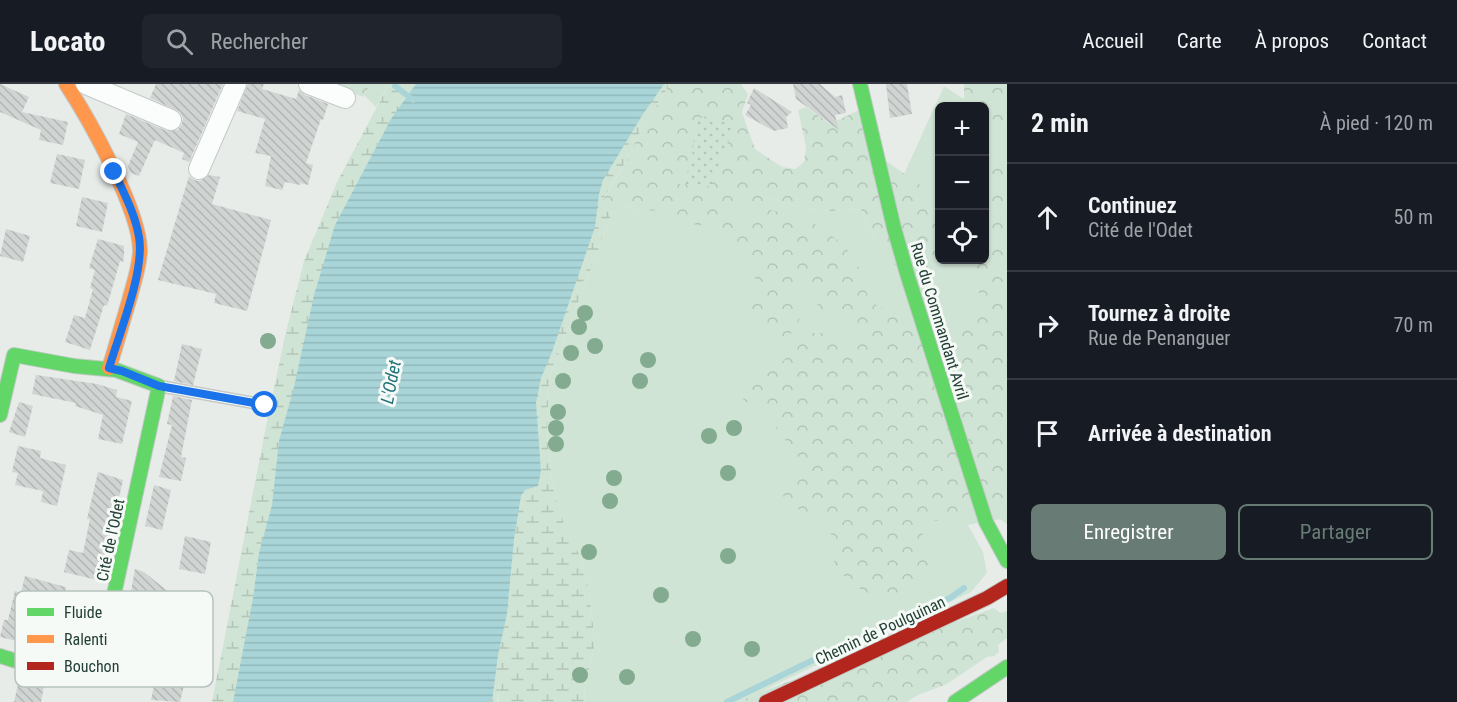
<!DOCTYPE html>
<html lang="fr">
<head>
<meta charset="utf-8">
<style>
  :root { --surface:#171b24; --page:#20242c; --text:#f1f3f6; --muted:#9ea1a6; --line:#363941; --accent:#687c75 }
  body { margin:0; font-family:"Roboto Condensed",sans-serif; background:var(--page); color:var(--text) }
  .controls { position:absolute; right:18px; top:18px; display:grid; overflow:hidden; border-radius:9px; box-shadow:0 2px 4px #0004 }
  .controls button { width:54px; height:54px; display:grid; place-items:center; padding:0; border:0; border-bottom:2px solid var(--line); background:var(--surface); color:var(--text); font:30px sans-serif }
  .stop { position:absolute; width:18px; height:18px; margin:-14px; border:4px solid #1a73e8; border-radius:50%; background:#fff }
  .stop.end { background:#1a73e8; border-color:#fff; box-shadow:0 2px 6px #0008 }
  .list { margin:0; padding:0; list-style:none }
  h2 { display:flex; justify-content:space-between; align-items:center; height:78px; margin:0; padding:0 24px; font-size:26px }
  h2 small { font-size:20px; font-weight:400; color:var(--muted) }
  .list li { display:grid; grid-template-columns:39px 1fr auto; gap:18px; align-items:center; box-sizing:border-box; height:108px; padding:0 24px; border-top:2px solid var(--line) }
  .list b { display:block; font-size:22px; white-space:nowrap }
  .list p { margin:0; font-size:20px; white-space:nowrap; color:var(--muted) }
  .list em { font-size:20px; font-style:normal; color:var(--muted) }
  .actions { display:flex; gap:12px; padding:18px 24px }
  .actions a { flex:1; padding:14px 0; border:2px solid var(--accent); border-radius:9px; text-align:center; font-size:21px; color:var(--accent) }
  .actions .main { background:var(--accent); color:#fff }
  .icon { flex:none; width:33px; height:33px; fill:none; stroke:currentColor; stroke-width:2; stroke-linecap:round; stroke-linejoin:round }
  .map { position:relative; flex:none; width:1007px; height:618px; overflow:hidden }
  header { display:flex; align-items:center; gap:36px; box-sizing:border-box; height:84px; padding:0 30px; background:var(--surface); border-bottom:2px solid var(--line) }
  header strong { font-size:28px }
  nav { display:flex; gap:33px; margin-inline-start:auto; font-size:21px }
  .search { width:420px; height:54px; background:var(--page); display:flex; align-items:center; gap:15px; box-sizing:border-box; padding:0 21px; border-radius:9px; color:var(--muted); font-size:22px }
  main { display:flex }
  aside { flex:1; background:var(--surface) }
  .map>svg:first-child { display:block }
</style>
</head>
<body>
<header>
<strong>Locato</strong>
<div class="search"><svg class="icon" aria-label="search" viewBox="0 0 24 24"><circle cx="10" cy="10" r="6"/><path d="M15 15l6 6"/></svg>Rechercher</div>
<nav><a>Accueil</a><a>Carte</a><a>À propos</a><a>Contact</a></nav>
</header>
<main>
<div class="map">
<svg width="1007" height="618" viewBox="0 0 1007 618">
  <defs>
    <pattern id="forest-crowns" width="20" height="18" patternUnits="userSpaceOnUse" patternTransform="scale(1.5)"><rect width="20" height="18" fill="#d0e4d5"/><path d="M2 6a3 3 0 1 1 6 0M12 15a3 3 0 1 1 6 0" fill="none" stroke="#b2c5b7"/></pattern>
    <pattern id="wetland-marsh" width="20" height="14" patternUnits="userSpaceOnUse" patternTransform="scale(1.5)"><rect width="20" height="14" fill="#d0e4d5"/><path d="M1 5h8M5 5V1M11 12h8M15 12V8" fill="none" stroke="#b2c5b7"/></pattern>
    <pattern id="park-dots" width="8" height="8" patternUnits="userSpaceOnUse" patternTransform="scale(1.5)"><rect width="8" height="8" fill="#d0e4d5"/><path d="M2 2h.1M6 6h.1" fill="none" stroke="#b2c5b7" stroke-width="1.8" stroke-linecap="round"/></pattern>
    <pattern id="water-rules" width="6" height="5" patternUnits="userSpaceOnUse" patternTransform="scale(1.5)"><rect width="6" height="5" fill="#a9d5d8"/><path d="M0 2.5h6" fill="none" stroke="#91b8ba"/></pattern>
    <pattern id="building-back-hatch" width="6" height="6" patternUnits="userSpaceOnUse" patternTransform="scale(1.5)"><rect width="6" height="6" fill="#d0d4d2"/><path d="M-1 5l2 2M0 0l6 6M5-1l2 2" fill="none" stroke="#b2b7b5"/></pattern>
  </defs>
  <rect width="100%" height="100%" fill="#e7ece9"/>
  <!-- green -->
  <path fill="#d0e4d5" d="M 345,0 L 389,0 L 376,23 L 358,5 Z
    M 944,2 L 974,22 L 940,22 L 939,144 C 931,115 929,107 904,90 Z
    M 985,30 L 1007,44 L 1007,440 L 1000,435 L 968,441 L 983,468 L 987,489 L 971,508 L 739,618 L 584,618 L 585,602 L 595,559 L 589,506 L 580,472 L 565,444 L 552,398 L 547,348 L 549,295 L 612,129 L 625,121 L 640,127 L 770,114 L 807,125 L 832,127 L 861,125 L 875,156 L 938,188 L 947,176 L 984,176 Z"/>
  <!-- forest -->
  <path fill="url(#forest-crowns)" d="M 330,0 L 370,0 L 363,13 Z
    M 670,0 L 741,0 L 748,10 L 742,28 L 755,65 L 782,83 L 795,85 L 804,78 L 806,63 L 798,26 L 806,23 L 830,40 L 859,26 L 885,76 L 923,103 L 932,119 L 939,144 L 940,176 L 947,176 L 938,188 L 921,198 L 894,180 L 875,156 L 861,125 L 832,127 L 807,125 L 770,114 L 698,142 L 663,126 L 640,127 L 625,121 L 612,129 L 607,127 L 603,116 L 627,75 L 643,42 Z
    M 964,0 L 1007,0 L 1007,44 L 985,30 L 984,22 L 974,22 L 964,16 Z
    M 1007,64 L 1007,437 L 972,422 L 959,431 L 931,438 L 923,447 L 921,466 L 932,481 L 933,492 L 879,517 L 852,500 L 836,484 L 831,464 L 832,453 L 825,434 C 807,431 796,426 783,412 L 787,400 L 802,391 L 803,379 L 776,344 L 772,326 C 757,326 747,321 738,309 L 748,295 L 759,295 L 781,279 L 812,249 L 834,249 L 842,255 L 857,254 L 842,236 L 821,227 L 807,199 L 781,211 L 793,218 L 801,228 C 798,248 787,260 766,251 C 760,248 752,242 749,235 C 747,230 747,222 746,217 L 765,203 C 750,192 744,181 745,163 L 725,149 L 721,139 L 730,131 L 752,135 L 756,123 L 806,134 L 831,151 L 846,164 L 859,184 L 869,216 L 884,226 L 900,223 L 915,232 L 944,275 L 980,212 L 973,189 L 980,176 L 984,176 L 985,84 L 993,71 Z
    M 994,524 L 1000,529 L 1007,527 L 1007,554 L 998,561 L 999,568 L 994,572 L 987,573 L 947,600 L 918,611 L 907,618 L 739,618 L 760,608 Z"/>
  <!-- wetland -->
  <path fill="url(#wetland-marsh)" d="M 389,0 L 457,0 L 289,618 L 212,618 L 266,342 L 285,252 L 304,177 L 337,98 Z
    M 571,0 L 670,0 L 643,42 L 627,75 L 603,115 L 607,127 L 612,129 L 549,295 L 547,348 L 552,398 L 565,444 L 580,472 L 589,506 L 595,559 L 585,602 L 584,618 L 498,618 L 500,600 L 497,618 L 382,618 Z"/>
  <!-- park -->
  <path fill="url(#park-dots)" d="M 708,32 L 734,42 L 711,102 L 679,100 L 691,82 L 696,35 Z"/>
  <!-- water -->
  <path fill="url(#water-rules)" d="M 416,0 L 664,0 L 643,30 L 603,96 L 599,110 L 595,143 L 552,268 L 541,294 L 536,319 L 541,387 L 538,402 L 525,406 L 521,412 L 514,455 L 507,530 L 498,571 L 492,618 L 233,618 L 253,514 L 259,469 L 272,421 L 279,357 L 294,303 L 314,211 L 335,141 L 391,35 Z"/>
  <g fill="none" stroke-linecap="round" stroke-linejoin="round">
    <!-- stream -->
    <path stroke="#a9d5d8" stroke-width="6" d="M 395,2 L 413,16
      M 727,618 L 809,578 L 950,514 L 964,504"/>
  </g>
  <!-- building -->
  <path fill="url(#building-back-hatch)" d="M 0,0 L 29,13 L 22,28 L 68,38 L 63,61 L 39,56 L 41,46 L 0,28 Z
    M 156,0 L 223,0 L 189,78 L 182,75 L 184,69 L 155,56 L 139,92 L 131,89 L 128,82 L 138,58 L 119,50 L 126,30 L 167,47 L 178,46 L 182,40 L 183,34 L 180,28 L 150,14 Z
    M 248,0 L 264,0 L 262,5 L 296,15 L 299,6 L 305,11 L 328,20 L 323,36 L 321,35 L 306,79 L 313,81 L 308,101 L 300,99 L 300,101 L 285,98 L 282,106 L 265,102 L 271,72 L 255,69 L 265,35 L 237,27 Z
    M 793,0 L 820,0 L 835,13 L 842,11 L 846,29 L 835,31 L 839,46 L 796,15 Z
    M 886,0 L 907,0 L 912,30 L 890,34 Z
    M 754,4 L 792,28 L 786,33 L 788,44 L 774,47 L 745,31 L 751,21 L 747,19 Z
    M 57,70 L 85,76 L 79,105 L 50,99 Z
    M 209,91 L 220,93 L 212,120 L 271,136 L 247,227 L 214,219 L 216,210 L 158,196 L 189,92 L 194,96 L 200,97 Z
    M 82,113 L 108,119 L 102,148 L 76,142 Z
    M 6,145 L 30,152 L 23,178 L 0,172 Z
    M 98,155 L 124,162 L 124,172 L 123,178 L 120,177 L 107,222 L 104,221 L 90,266 L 65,258 L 74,231 L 85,234 L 93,205 L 90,204 L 95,186 L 89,184 Z
    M 182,260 L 202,265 L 193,301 L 174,297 Z
    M 36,291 L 97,300 L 117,306 L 116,313 L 132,317 L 122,360 L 98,355 L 103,331 L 75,322 L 76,319 L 32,310 Z
    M 173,312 L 192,316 L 181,373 L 186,374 L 181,397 L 159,393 L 172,341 L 167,340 Z
    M 19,318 L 33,322 L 25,353 L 9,348 Z
    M 18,362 L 41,367 L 40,374 L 66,381 L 57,422 L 41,418 L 43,407 L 15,401 L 18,389 L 12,388 Z
    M 98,388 L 123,396 L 101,497 L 64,488 L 69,466 L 83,469 L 90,435 L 87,435 Z
    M 154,401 L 171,406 L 162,446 L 145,442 Z
    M 185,452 L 211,458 L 205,490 L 179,485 Z
    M 135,485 L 144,488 L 175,513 L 172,516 L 179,522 L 157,549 L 126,527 L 137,512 L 131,507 Z
    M 25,492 L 66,503 L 59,536 L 83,542 L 75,571 L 21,556 L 21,558 L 0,553 L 4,536 L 8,536 L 15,507 L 21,509 Z
    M 156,592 L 185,598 L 180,618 L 151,616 Z
    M 19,596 L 44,602 L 41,618 L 14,618 Z"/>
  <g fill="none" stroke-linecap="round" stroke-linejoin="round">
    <!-- lane casing -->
    <g stroke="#c4c9c6" stroke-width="13">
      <path id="lane" d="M 159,302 L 265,321"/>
    </g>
    <!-- street casing -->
    <g stroke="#c4c9c6" stroke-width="22">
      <path id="street" d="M 86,0 L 171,36
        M 309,0 L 345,14
        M 199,85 L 236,0"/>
    </g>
    <!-- fast casing -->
    <g stroke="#c2c9c6" stroke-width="16">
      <path id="fast" d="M 860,0 L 894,144 L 908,193 L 986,438 L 1007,477
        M 0,331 L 14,271 L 74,282 L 116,286 L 159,302 L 97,589 C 69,596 27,580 0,572
        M 955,618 L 1007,583"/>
    </g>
    <!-- slow casing -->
    <g stroke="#c2c9c6" stroke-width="16">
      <path id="slow" d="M 66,0 C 89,35 141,128 140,168 C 139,185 133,201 129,217 C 122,240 116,262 109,284"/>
    </g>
    <!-- jam casing -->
    <g stroke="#c2c9c6" stroke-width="16">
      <path id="jam" d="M 766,618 L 987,514 L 1007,502"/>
    </g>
    <!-- lane -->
    <use href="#lane" stroke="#fbfcfc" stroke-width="10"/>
    <!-- street -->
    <use href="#street" stroke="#fbfcfc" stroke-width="20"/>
    <!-- fast -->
    <use href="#fast" stroke="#63d668" stroke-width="14"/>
    <!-- slow -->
    <use href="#slow" stroke="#ff974d" stroke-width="14"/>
    <!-- jam -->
    <use href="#jam" stroke="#b3261e" stroke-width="14"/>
  </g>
  <!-- trees -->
  <g fill="#82ab8f">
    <circle cx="585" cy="229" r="8"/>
    <circle cx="579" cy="243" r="8"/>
    <circle cx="268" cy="257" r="8"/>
    <circle cx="595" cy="262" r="8"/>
    <circle cx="571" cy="269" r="8"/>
    <circle cx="648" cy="276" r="8"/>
    <circle cx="563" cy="297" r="8"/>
    <circle cx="640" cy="297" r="8"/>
    <circle cx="558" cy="328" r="8"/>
    <circle cx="556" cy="344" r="8"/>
    <circle cx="734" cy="344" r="8"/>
    <circle cx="709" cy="352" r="8"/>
    <circle cx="556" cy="360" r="8"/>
    <circle cx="728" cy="389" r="8"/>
    <circle cx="614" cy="394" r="8"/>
    <circle cx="610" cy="417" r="8"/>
    <circle cx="589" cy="468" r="8"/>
    <circle cx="728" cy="472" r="8"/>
    <circle cx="661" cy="511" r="8"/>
    <circle cx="693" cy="555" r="8"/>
    <circle cx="752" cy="565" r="8"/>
    <circle cx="580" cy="591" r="8"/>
    <circle cx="627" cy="593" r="8"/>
  </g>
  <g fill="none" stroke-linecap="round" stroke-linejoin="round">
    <!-- route -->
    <path stroke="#1a73e8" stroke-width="8" d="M 114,88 C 124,109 135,130 139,153 C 145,187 119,250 109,284 L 122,287 L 159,302 L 265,321"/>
  </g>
  <g text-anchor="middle" stroke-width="6" stroke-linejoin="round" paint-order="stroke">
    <!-- street labels -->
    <g font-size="16" fill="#243f36" stroke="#f5faf7">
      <text transform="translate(940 237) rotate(73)" y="6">Rue du Commandant Avril</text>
      <text transform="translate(110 456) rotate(-78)" y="6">Cité de l'Odet</text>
      <text transform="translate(880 546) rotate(-25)" y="6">Chemin de Poulguinan</text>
    </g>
    <!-- water labels -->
    <g font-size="18" font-style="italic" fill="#1f727a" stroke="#f5faf7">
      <text transform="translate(391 298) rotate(-79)" y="6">L'Odet</text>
    </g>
  </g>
  <!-- legend -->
  <rect x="15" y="507" width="198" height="96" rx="9" fill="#f5faf7" stroke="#b6c2bd" stroke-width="1.5"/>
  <rect x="27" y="524" width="27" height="8" fill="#63d668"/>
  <rect x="27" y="551" width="27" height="8" fill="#ff974d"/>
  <rect x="27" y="578" width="27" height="8" fill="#b3261e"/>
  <g font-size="16" fill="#243f36">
    <text x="64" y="534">Fluide</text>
    <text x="64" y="561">Ralenti</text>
    <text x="64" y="588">Bouchon</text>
  </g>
</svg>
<div class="controls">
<button>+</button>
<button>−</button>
<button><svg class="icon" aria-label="locate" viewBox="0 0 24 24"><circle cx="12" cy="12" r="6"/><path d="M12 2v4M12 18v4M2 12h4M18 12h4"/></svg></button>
</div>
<div class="stop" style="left:265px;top:321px"></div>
<div class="stop end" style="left:114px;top:88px"></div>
</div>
<aside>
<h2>2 min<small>À pied · 120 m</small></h2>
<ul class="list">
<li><svg class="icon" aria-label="ahead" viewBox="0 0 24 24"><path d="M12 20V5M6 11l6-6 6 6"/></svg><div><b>Continuez</b><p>Cité de l'Odet</p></div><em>50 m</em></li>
<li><svg class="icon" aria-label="right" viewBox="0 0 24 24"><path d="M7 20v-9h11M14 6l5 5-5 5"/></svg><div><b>Tournez à droite</b><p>Rue de Penanguer</p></div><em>70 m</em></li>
<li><svg class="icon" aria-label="arrive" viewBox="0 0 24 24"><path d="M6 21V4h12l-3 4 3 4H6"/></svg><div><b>Arrivée à destination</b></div></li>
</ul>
<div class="actions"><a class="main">Enregistrer</a><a>Partager</a></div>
</aside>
</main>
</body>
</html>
